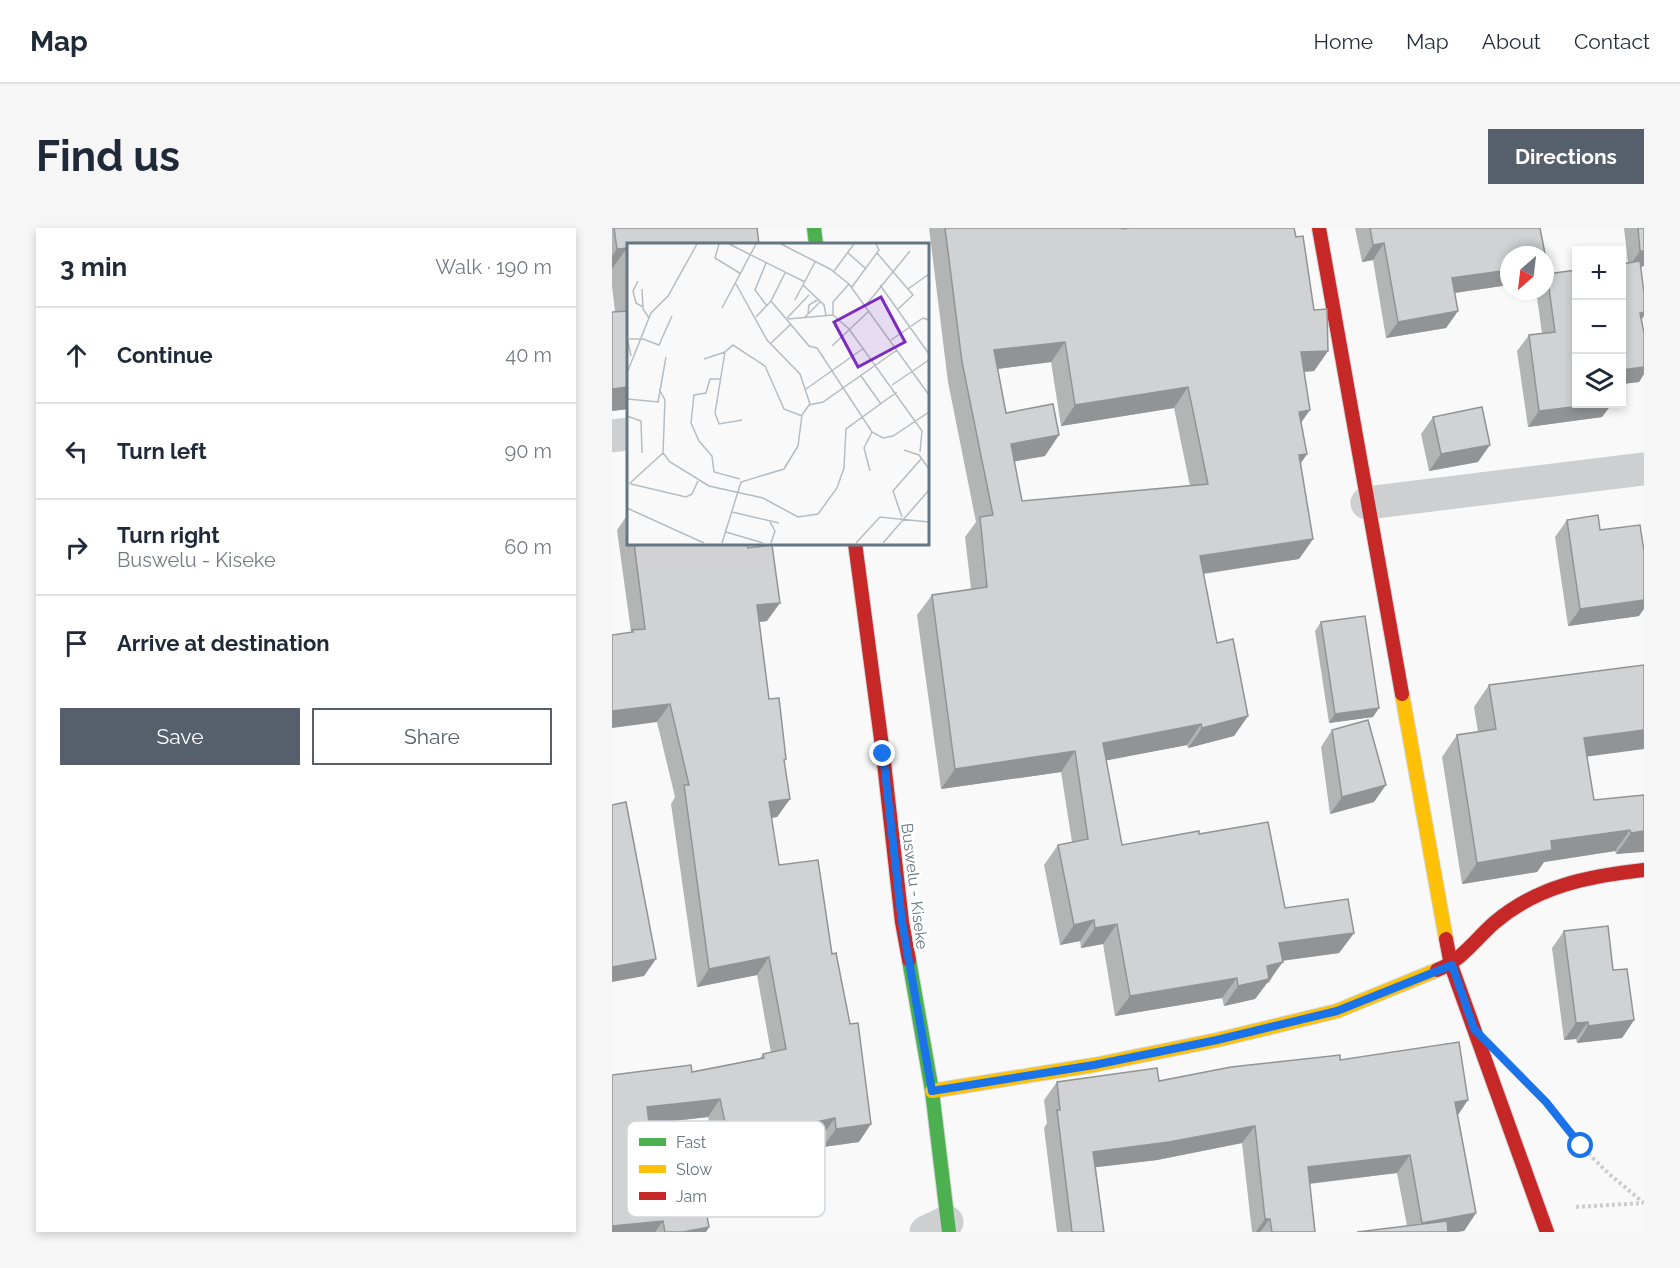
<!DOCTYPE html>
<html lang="en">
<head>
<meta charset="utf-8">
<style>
  :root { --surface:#fff; --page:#f6f6f7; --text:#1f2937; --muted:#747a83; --line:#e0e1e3; --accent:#56606c }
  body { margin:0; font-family:Raleway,sans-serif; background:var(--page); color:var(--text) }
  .controls { position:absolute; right:18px; top:18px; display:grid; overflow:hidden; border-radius:0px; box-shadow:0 3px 9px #0003 }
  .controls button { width:54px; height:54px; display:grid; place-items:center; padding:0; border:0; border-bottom:2px solid var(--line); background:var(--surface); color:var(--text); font:30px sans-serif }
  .compass { position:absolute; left:888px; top:18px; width:54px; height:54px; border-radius:50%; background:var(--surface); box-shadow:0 3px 9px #0003; rotate:208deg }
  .stop { position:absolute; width:18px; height:18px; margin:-14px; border:4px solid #1a73e8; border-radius:50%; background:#fff }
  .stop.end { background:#1a73e8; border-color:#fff; box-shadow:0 2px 6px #0008 }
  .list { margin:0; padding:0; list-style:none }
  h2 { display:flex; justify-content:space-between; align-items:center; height:78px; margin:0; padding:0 24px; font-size:26px }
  h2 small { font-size:20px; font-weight:400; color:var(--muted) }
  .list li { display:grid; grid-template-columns:39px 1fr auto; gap:18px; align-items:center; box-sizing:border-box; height:96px; padding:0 24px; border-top:2px solid var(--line) }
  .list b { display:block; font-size:22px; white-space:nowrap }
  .list p { margin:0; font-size:20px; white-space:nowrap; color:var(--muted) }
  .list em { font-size:20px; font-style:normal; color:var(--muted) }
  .actions { display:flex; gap:12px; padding:18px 24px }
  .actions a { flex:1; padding:14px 0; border:2px solid var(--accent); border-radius:0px; text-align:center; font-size:21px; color:var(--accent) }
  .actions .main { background:var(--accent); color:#fff }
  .icon { flex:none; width:33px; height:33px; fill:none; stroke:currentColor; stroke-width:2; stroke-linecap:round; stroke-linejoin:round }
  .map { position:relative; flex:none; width:1032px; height:1004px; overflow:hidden; border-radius:0px }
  header { display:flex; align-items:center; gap:36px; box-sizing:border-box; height:84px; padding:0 30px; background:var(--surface); border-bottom:2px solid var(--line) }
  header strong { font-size:28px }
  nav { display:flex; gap:33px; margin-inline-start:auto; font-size:21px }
  .intro { display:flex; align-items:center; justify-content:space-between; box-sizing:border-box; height:144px; padding:0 36px }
  h1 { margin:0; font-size:42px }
  .button { padding:15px 27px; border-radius:0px; background:var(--accent); color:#fff; font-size:21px; font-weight:700 }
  main { display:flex; gap:36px; padding:0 36px }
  aside { flex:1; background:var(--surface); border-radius:0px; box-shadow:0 3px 9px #0003 }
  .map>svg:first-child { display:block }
</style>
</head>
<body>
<header>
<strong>Map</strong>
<nav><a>Home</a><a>Map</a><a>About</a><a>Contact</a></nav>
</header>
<div class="intro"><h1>Find us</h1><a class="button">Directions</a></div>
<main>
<aside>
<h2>3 min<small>Walk · 190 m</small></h2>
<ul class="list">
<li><svg class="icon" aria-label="ahead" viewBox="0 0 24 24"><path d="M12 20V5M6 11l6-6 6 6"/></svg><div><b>Continue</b></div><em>40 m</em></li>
<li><svg class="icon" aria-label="left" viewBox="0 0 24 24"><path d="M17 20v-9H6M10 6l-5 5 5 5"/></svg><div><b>Turn left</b></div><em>90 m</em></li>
<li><svg class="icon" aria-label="right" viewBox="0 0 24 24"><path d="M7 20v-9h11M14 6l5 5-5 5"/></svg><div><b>Turn right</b><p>Buswelu - Kiseke</p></div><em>60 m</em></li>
<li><svg class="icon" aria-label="arrive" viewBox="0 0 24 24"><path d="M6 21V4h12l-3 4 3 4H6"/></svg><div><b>Arrive at destination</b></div></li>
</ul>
<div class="actions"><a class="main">Save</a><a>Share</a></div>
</aside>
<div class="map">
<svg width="1032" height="1004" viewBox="0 0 1032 1004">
  <rect width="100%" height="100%" fill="#f9f9f9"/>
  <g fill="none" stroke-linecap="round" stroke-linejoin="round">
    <!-- fast casing -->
    <g stroke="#d5d6d7" stroke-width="16">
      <path id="fast" d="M 202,0 L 204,16
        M 297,732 L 320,863 L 337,1004"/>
    </g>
    <!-- slow casing -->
    <g stroke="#d5d6d7" stroke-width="16">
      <path id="slow" d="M 790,466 L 834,711
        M 320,863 L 482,837 L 605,812 L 725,783 L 825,742"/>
    </g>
    <!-- jam casing -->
    <g stroke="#d5d6d7" stroke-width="16">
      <path id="jam" d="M 707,0 L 790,466
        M 243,315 L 271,526 L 290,694 L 297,732
        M 834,711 L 839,737 L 935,1004
        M 825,742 C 849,733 863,712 882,695 C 925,658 977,648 1032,642"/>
    </g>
    <!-- path -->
    <path stroke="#cbcccd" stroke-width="4" stroke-dasharray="3 3" stroke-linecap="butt" d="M 926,866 L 969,918 L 997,946 L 1032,975
      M 964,979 L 1031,975"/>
    <!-- street -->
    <path stroke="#cecfd0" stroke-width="33" d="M 0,208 L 16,206
      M 755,275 L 1032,241
      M 314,1004 L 335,994"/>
    <!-- fast -->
    <use href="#fast" stroke="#4caf50" stroke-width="14"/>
    <!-- slow -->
    <use href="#slow" stroke="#ffc107" stroke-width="14"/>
    <!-- jam -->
    <use href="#jam" stroke="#c62828" stroke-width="14"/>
  </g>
  <!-- wall -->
  <path fill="#b3b5b5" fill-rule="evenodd" d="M 0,0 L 145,0 L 16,16 L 16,181 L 0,183 L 3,84 L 0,58 Z
    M 317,0 L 510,0 L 510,1 L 684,9 L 702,82 L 716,123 L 702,143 L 692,144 L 689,195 L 695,226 L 689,235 L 701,311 L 687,331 L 592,346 L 605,415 L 636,488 L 622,508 L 576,520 L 575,517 L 494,532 L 510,617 L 587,606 L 673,680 L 742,705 L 727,725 L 670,733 L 657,755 L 655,755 L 643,771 L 612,778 L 610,770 L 503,788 L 491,716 L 469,720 L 468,713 L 448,717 L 432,637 L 446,617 L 460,614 L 449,544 L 329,561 L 305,387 L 320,367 L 359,361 L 353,309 L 364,294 L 336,154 ZM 439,134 L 449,198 L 562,180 L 578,258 L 410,273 L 402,233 L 433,228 L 394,185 L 386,141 Z
    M 743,0 L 928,0 L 935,36 L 933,39 L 933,27 L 897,57 L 842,65 L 846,83 L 834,100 L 774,110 L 761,32 L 750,34 Z
    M 1012,0 L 1032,0 L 1032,38 L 1029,39 L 1032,88 L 1030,91 L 1032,105 L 1032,146 L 1027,154 L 1010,156 L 1010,36 L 1016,35 Z
    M 935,46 L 990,189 L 916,199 L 905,123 L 917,107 L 930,105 L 924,63 L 933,63 L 933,49 Z
    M 821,189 L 866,234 L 817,243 L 809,206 Z
    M 16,286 L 16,315 L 135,315 L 155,393 L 147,394 L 157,471 L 174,531 L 172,534 L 178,571 L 165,589 L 159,590 L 167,637 L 247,914 L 211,919 L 210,908 L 105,931 L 96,889 L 37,896 L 46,964 L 97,999 L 94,1004 L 0,1004 L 0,847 L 80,844 L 148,830 L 151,826 L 159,825 L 145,747 L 85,759 L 59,576 L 63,569 L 45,494 L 19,404 L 5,302 Z
    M 955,292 L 988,302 L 1027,388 L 956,398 L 943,309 Z
    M 709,394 L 761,489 L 717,495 L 703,403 Z
    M 877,457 L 975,529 L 982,572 L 1032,567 L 1030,623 L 1004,626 L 1003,623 L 932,634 L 925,644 L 850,656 L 830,529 L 845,507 L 866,504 L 862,479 Z
    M 720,502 L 762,574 L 718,586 L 709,519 Z
    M 952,703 L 1001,742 L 1022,792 L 1010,810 L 965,815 L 964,811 L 952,812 L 940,720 Z
    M 728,832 L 846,887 L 864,985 L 852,1003 L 795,998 L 785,945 L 698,956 L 703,1004 L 640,1004 L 630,915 L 545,932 L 484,939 L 492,1004 L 445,1004 L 432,900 L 435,895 L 432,872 L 445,854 L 547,853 Z"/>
  <!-- shaded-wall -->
  <path fill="#929394" d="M 772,15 L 761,32 L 750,34 L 761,17 Z
    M 15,20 L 0,41 L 0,28 L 5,21 Z
    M 1028,23 L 1032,23 L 1032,38 L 1016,40 Z
    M 897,42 L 897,57 L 828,67 L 840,50 Z
    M 846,83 L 834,100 L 774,110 L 786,94 Z
    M 1032,84 L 1032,88 L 1023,100 L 1028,85 Z
    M 453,114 L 439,134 L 368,143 L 382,122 Z
    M 716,123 L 702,143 L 674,145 L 689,124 Z
    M 1032,139 L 1032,146 L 1027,154 L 1010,156 L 1010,142 Z
    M 16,159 L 16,181 L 0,183 L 0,161 Z
    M 576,159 L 562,180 L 449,198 L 463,177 Z
    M 985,176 L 1000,176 L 990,189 L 916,199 L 927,183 Z
    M 698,182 L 684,202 L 687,184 Z
    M 447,207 L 433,228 L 384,237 L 399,216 Z
    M 878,217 L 866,234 L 817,243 L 829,226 Z
    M 695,226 L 681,246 L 687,227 Z
    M 701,311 L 687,331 L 574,348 L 588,328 Z
    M 1032,372 L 1032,381 L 1027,388 L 956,398 L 968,381 Z
    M 168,375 L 155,393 L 132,395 L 145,377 Z
    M 58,476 L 45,494 L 0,500 L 0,483 Z
    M 767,480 L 761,489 L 717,495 L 723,486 Z
    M 636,488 L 622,508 L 576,520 L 590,500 Z
    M 589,496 L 575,517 L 476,536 L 491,515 Z
    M 1032,502 L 1032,521 L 957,531 L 972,510 Z
    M 463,523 L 449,544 L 329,561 L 343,541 Z
    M 774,557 L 762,574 L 718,586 L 730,569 Z
    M 178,571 L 165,589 L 144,592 L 157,574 Z
    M 1018,602 L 1003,623 L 932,634 L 925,644 L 850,656 L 865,635 L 939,613 Z
    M 1032,603 L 1032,624 L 1004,626 L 1019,605 Z
    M 482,692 L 468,713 L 448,717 L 462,697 Z
    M 505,696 L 491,716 L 469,720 L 483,700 Z
    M 742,705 L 727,725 L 652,735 L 667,715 Z
    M 157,729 L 145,747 L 85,759 L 97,741 Z
    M 44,731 L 32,748 L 0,754 L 0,739 Z
    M 671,734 L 643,771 L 612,778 L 626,758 L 655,738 Z
    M 625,750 L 610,770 L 503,788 L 518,768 Z
    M 1022,792 L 1010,810 L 965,815 L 976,798 Z
    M 976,794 L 964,811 L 952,812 L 964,795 Z
    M 108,871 L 96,889 L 22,897 L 35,879 Z
    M 856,872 L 844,890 L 843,874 Z
    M 223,890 L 210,908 L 105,931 L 117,913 Z
    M 259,896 L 247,914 L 211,919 L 224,901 Z
    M 643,898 L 630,915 L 545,932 L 469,941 L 481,924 Z
    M 798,927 L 785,945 L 684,957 L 696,939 Z
    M 864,985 L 852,1003 L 846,1004 L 804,1004 L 810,995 Z
    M 653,991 L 658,991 L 648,1004 L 644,1004 Z
    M 51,993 L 43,1004 L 0,1004 L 0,998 Z
    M 97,999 L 94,1004 L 71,1004 Z"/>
  <!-- building -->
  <path fill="#d0d2d3" stroke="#929394" stroke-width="1.5" fill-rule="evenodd" d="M 2,0 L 145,0 L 147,16 L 16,16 L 16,31 L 15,20 L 5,21 Z
    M 333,0 L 510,0 L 510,1 L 518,0 L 682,0 L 684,9 L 691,8 L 702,82 L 715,81 L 716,123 L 689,124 L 698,182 L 687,184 L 695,226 L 687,227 L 701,311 L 588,328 L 605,415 L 621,411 L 636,488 L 590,500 L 589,496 L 491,515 L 510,617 L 587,603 L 587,606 L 656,594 L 673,680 L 736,671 L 742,705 L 667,715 L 671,734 L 655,738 L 657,751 L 626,758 L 625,750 L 518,768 L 505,696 L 483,700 L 482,692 L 462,697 L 446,617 L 476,611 L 463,523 L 343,541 L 320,367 L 375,359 L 368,289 L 381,287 L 350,134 ZM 453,114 L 463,177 L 576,159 L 596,256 L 410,273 L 399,216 L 447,207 L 441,176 L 394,185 L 382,122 Z
    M 758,0 L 928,0 L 935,36 L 933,36 L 933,27 L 897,27 L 897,42 L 840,50 L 846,83 L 786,94 L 772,15 L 761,17 Z
    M 1026,0 L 1032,0 L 1032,23 L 1028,23 Z
    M 1028,33 L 1032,65 L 1032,84 L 1028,85 L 1032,105 L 1032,139 L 1010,142 L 1010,36 Z
    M 964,42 L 964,176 L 985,176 L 927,183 L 917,107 L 943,104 L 935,46 Z
    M 16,83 L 16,159 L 0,161 L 0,84 Z
    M 870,179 L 878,217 L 829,226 L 821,189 Z
    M 986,287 L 988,302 L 1028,297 L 1032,323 L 1032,372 L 968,381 L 955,292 Z
    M 22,315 L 135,315 L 136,320 L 160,317 L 168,375 L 145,377 L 157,471 L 167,470 L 174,531 L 172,532 L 178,571 L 157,574 L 167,637 L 206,632 L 220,726 L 224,725 L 238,796 L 246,795 L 259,896 L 224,901 L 223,890 L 117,913 L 108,871 L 35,879 L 46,964 L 89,955 L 97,999 L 71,1004 L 53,1004 L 51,993 L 0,998 L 0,847 L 79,837 L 80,844 L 152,830 L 151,826 L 174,821 L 157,729 L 97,741 L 72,557 L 77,557 L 58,476 L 0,483 L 0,407 L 21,404 L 20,402 L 33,401 Z
    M 753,388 L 767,480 L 723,486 L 709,394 Z
    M 1032,437 L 1032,502 L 972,510 L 982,572 L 1032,567 L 1032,603 L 1019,605 L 1018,602 L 939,613 L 940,622 L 865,635 L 845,507 L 884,501 L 877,457 Z
    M 756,492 L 774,557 L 730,569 L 720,502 Z
    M 14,574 L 44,731 L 0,739 L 0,577 Z
    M 996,698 L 1001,742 L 1015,741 L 1022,792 L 976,798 L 976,794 L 964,795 L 952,703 Z
    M 847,814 L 856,872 L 843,874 L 864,985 L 810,995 L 798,927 L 696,939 L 703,1004 L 660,1004 L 658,991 L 653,991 L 643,898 L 557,914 L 481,924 L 492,1004 L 460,1004 L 445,882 L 448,882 L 445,854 L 545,840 L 547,853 L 619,839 L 728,827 L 728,832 Z
    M 835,993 L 836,1004 L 745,1004 Z"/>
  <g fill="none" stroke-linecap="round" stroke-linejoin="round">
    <!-- route -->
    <path stroke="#1a73e8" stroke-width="8" d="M 271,526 L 290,694 L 320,863 L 482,837 L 605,812 L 725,783 L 840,737 L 862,801 L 934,874 L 969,918"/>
  </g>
  <g text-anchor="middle" stroke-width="6" stroke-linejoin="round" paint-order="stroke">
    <!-- street labels -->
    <g font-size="16" fill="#657683" stroke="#fff">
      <text transform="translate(303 658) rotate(83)" y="6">Buswelu - Kiseke</text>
    </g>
  </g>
  <!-- overview -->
  <g transform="translate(15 15)">
    <rect width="302" height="302" fill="#f9f9f9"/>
    <path fill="none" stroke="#b5bdc3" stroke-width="1.5" d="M 92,1 L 88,15 L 114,31M 102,1 L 178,39M 154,1 L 203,26 L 222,41 L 302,152M 221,10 L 238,25M 250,10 L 286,52 L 271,66M 139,20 L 128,47 L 140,63M 207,28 L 227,1M 11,38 L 6,48 L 9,60 L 16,64M 109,41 L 140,97 L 173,131 L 183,161M 176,42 L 197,62 L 199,72M 253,42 L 302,111M 225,44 L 252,7 L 249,1M 15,46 L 16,66 L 22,75M 281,46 L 302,31M 168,57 L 188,19M 144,58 L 182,103 L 190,105 L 245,189 L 256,195 L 266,193 L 302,169M 239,62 L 283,8M 95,65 L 129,1M 181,70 L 182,62 L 192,56M 206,72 L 206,59 L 222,41M 129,74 L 144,58 L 158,30M 178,74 L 194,58M 160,75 L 182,52M 161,76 L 206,72 L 222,86 L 295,188 L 293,209M 0,94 L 4,113M 2,96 L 16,96 L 32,102 L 45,73M 264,97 L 296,75 L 302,77M 143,101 L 164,81M 205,103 L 242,68M 77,116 L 98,109M 0,130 L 24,70 L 41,53 L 70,1M 234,133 L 254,161M 94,136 L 83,136 L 79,150 L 67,152 L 64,180 L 72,198 L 85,213 L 87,229 L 113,236M 265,142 L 302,117M 32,146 L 38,157 L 36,210 L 43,219 L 82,243 L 136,255 L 171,274 L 191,271 L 210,245 L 217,225 L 219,186 L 270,149M 179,146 L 237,105M 0,156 L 32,159M 31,159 L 39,114M 0,173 L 14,178 L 15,210M 115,177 L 92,181 L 88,170 L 98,109 L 106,102 L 138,123 L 157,166 L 175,173M 277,207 L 292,212 L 302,226M 243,228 L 237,205 L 245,189M 2,241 L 36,210M 4,241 L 59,254 L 65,251 L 71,238M 0,265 L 77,300M 105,269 L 152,280M 275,274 L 266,248 L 294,216M 143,279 L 148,288 L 144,300M 99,289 L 136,300M 95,300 L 114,239 L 157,226 L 171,203 L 175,172 L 182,162 L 196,159 L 270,107M 229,300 L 253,274 L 302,279M 256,300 L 302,247"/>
    <path fill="#7b2cbf" fill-opacity="0.15" stroke="#7b2cbf" stroke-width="3" d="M 254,54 L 278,99 L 231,124 L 207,79 Z"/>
    <rect width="302" height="302" fill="none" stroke="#657683" stroke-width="3"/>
  </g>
  <!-- legend -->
  <rect x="15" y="893" width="198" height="96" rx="9" fill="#fff" stroke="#d1d6da" stroke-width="1.5"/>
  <rect x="27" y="910" width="27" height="8" fill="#4caf50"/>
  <rect x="27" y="937" width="27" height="8" fill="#ffc107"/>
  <rect x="27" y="964" width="27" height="8" fill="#c62828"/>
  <g font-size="16" fill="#657683">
    <text x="64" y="920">Fast</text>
    <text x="64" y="947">Slow</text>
    <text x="64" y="974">Jam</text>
  </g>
</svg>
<div class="controls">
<button>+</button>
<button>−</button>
<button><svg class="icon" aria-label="layers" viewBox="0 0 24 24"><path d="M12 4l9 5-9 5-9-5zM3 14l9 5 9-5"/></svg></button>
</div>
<svg class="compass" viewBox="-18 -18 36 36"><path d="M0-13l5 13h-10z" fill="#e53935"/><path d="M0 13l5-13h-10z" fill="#747a83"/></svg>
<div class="stop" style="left:969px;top:918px"></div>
<div class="stop end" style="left:271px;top:526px"></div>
</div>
</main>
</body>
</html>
